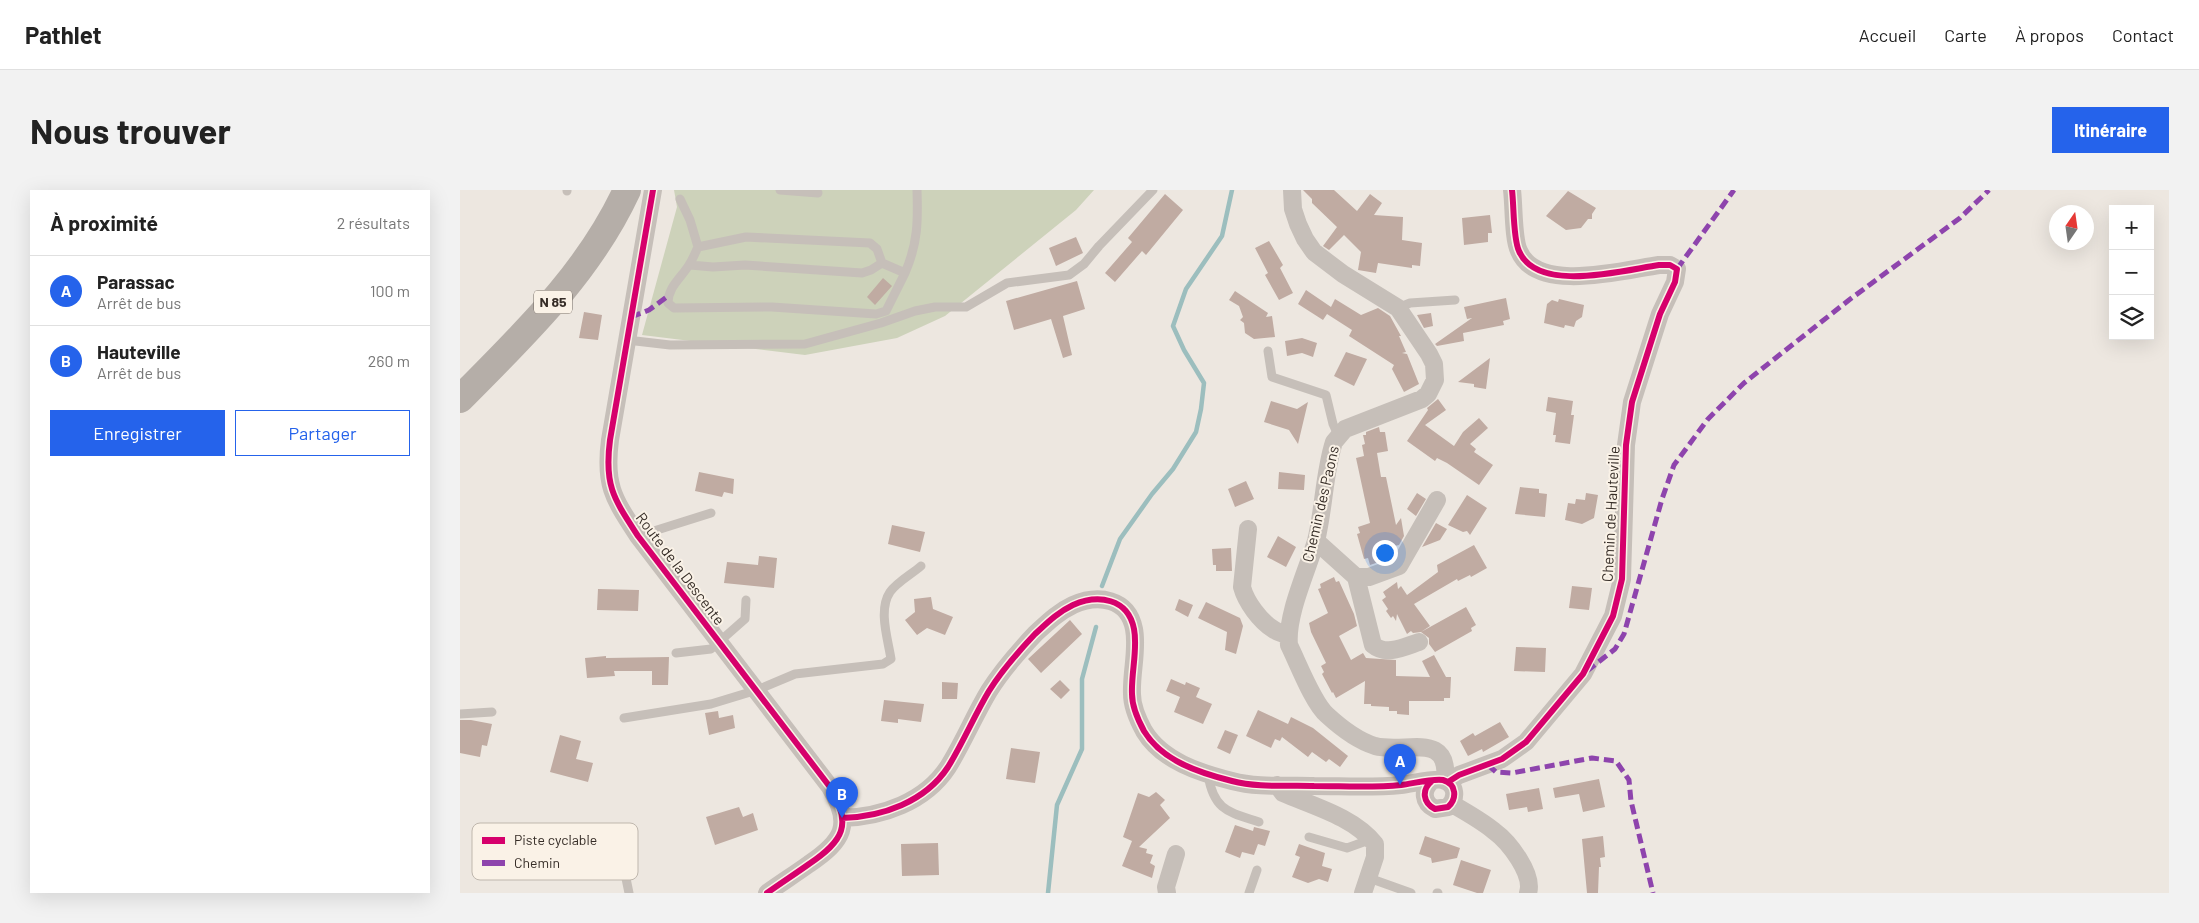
<!DOCTYPE html>
<html lang="fr">
<head>
<meta charset="utf-8">
<style>
  :root { --surface:#fff; --page:#f2f2f2; --text:#222; --muted:#767676; --line:#e0e0e0; --accent:#2563eb }
  body { margin:0; font-family:Barlow,sans-serif; background:var(--page); color:var(--text) }
  .controls { position:absolute; right:15px; top:15px; display:grid; overflow:hidden; border-radius:0px; box-shadow:0 5px 20px #0002 }
  .controls button { width:45px; height:45px; display:grid; place-items:center; padding:0; border:0; border-bottom:1px solid var(--line); background:var(--surface); color:var(--text); font:25px sans-serif }
  .compass { position:absolute; left:1589px; top:15px; width:45px; height:45px; border-radius:50%; background:var(--surface); box-shadow:0 5px 20px #0002; rotate:13deg }
  .you { position:absolute; left:924px; top:362px; width:18px; height:18px; margin:-12px; border:4px solid #fff; border-radius:50%; background:#1a73e8; box-shadow:0 0 0 8px #1a73e833 }
  .badge { display:grid; place-items:center; width:32px; height:32px; border-radius:50%; background:var(--accent); color:#fff; font-size:16px; font-weight:700 }
  .pin { position:absolute; translate:-50% -41px; filter:drop-shadow(0 1px 2px #0008) }
  .pin::after { content:''; position:absolute; top:26px; width:18px; height:15px; background:inherit; clip-path:polygon(0 0,100% 0,50% 100%) }
  .list { margin:0; padding:0; list-style:none }
  h2 { display:flex; justify-content:space-between; align-items:center; height:65px; margin:0; padding:0 20px; font-size:21px }
  h2 small { font-size:16px; font-weight:400; color:var(--muted) }
  .list li { display:grid; grid-template-columns:32px 1fr auto; gap:15px; align-items:center; box-sizing:border-box; height:70px; padding:0 20px; border-top:1px solid var(--line) }
  .list b { display:block; font-size:19px; white-space:nowrap }
  .list p { margin:0; font-size:16px; white-space:nowrap; color:var(--muted) }
  .list em { font-size:16px; font-style:normal; color:var(--muted) }
  .actions { display:flex; gap:10px; padding:15px 20px }
  .actions a { flex:1; padding:11px 0; border:1px solid var(--accent); border-radius:0px; text-align:center; font-size:18px; color:var(--accent) }
  .actions .main { background:var(--accent); color:#fff }
  .icon { flex:none; width:28px; height:28px; fill:none; stroke:currentColor; stroke-width:2; stroke-linecap:round; stroke-linejoin:round }
  .map { position:relative; flex:none; width:1709px; height:703px; overflow:hidden; border-radius:0px }
  header { display:flex; align-items:center; gap:30px; box-sizing:border-box; height:70px; padding:0 25px; background:var(--surface); border-bottom:1px solid var(--line) }
  header strong { font-size:24px }
  nav { display:flex; gap:28px; margin-inline-start:auto; font-size:18px }
  .intro { display:flex; align-items:center; justify-content:space-between; box-sizing:border-box; height:120px; padding:0 30px }
  h1 { margin:0; font-size:35px }
  .button { padding:12px 22px; border-radius:0px; background:var(--accent); color:#fff; font-size:18px; font-weight:700 }
  main { display:flex; gap:30px; padding:0 30px }
  aside { flex:1; background:var(--surface); border-radius:0px; box-shadow:0 5px 20px #0002 }
  .map>svg:first-child { display:block }
</style>
</head>
<body>
<header>
<strong>Pathlet</strong>
<nav><a>Accueil</a><a>Carte</a><a>À propos</a><a>Contact</a></nav>
</header>
<div class="intro"><h1>Nous trouver</h1><a class="button">Itinéraire</a></div>
<main>
<aside>
<h2>À proximité<small>2 résultats</small></h2>
<ul class="list">
<li><span class="badge">A</span><div><b>Parassac</b><p>Arrêt de bus</p></div><em>100 m</em></li>
<li><span class="badge">B</span><div><b>Hauteville</b><p>Arrêt de bus</p></div><em>260 m</em></li>
</ul>
<div class="actions"><a class="main">Enregistrer</a><a>Partager</a></div>
</aside>
<div class="map">
<svg width="1709" height="703" viewBox="0 0 1709 703">
  <rect width="100%" height="100%" fill="#ede7e0"/>
  <!-- green -->
  <path fill="#cdd2ba" d="M 214,0 L 634,0 L 616,20 L 485,126 L 437,148 L 345,165 L 182,145 L 217,17 Z"/>
  <g fill="none" stroke-linecap="round" stroke-linejoin="round">
    <!-- stream -->
    <path stroke="#9cbebe" stroke-width="4.5" d="M 642,396 L 660,349 L 692,304 L 713,279 L 736,242 L 741,219 L 744,193 L 724,160 L 713,136 L 726,99 L 762,46 L 772,0
      M 588,703 L 597,615 L 622,559 L 622,489 L 636,437"/>
  </g>
  <!-- building -->
  <path fill="#c0aba2" d="M 843,0 L 874,0 L 897,21 L 910,4 L 922,13 L 914,25 L 943,27 L 942,50 L 962,53 L 960,76 L 952,75 L 952,78 L 918,73 L 916,83 L 898,80 L 901,62 L 884,45 L 869,60 L 863,56 L 877,37 L 852,13 L 852,9 Z
    M 1108,1 L 1136,18 L 1132,24 L 1132,29 L 1128,29 L 1121,38 L 1106,40 L 1086,26 Z
    M 705,4 L 723,20 L 686,65 L 682,61 L 655,92 L 645,83 L 672,52 L 668,48 Z
    M 1030,25 L 1032,43 L 1028,43 L 1028,52 L 1004,55 L 1002,28 Z
    M 616,47 L 623,63 L 596,76 L 589,58 Z
    M 809,51 L 823,75 L 820,78 L 833,103 L 819,110 L 805,85 L 808,83 L 795,58 Z
    M 423,88 L 432,96 L 415,115 L 407,107 Z
    M 617,91 L 625,119 L 603,126 L 612,165 L 603,168 L 591,129 L 554,140 L 546,111 Z
    M 846,100 L 871,117 L 875,109 L 901,125 L 918,118 L 930,126 L 941,146 L 939,146 L 946,162 L 942,163 L 947,164 L 959,194 L 944,202 L 932,179 L 934,175 L 889,146 L 892,140 L 867,124 L 863,130 L 838,114 Z
    M 775,101 L 808,123 L 806,127 L 812,126 L 815,147 L 794,149 L 785,143 L 784,133 L 780,130 L 783,127 L 779,116 L 769,110 Z
    M 1046,108 L 1050,129 L 1043,131 L 1044,135 L 1003,143 L 1004,151 L 977,156 L 975,154 L 1012,128 L 1007,129 L 1004,117 Z
    M 1099,109 L 1124,115 L 1122,127 L 1116,131 L 1114,137 L 1105,135 L 1104,138 L 1084,133 L 1087,114 L 1092,110 L 1098,112 Z
    M 124,122 L 142,125 L 138,150 L 119,148 Z
    M 971,123 L 973,136 L 964,138 L 957,125 Z
    M 842,148 L 857,153 L 853,167 L 842,163 L 827,166 L 825,151 Z
    M 886,162 L 907,169 L 894,196 L 874,186 Z
    M 1030,168 L 1026,199 L 1014,197 L 1014,194 L 998,192 Z
    M 1088,207 L 1113,211 L 1111,225 L 1114,225 L 1110,254 L 1095,252 L 1096,245 L 1093,245 L 1096,223 L 1086,221 Z
    M 978,209 L 986,220 L 965,235 L 994,256 L 1003,242 L 1019,228 L 1028,238 L 1010,254 L 1016,259 L 1014,262 L 1033,275 L 1019,295 L 987,273 L 977,268 L 975,271 L 947,251 L 968,220 L 967,218 Z
    M 811,211 L 837,219 L 848,212 L 838,254 L 829,240 L 804,232 Z
    M 919,237 L 920,242 L 925,242 L 928,261 L 917,263 L 921,287 L 926,287 L 936,335 L 941,328 L 944,346 L 939,355 L 926,358 L 928,369 L 910,375 L 908,368 L 904,369 L 897,344 L 900,343 L 898,337 L 910,333 L 896,268 L 904,266 L 902,255 L 905,254 L 903,245 L 906,245 L 906,242 Z
    M 239,282 L 274,289 L 273,304 L 264,302 L 262,307 L 235,301 Z
    M 819,282 L 845,285 L 844,300 L 818,299 Z
    M 786,291 L 794,309 L 775,317 L 768,299 Z
    M 1060,297 L 1079,299 L 1079,303 L 1087,304 L 1085,327 L 1055,324 Z
    M 957,303 L 966,309 L 956,326 L 947,319 Z
    M 1126,303 L 1138,305 L 1134,328 L 1122,334 L 1105,330 L 1108,313 L 1115,314 L 1116,309 L 1125,310 Z
    M 1007,305 L 1027,318 L 1010,345 L 1007,341 L 1003,342 L 988,335 Z
    M 976,333 L 987,339 L 980,350 L 962,357 Z
    M 432,335 L 465,342 L 460,362 L 428,354 Z
    M 818,346 L 836,357 L 826,377 L 807,367 Z
    M 1014,355 L 1027,378 L 1011,387 L 1010,385 L 998,391 L 997,389 L 954,414 L 970,436 L 961,442 L 953,443 L 951,441 L 947,444 L 937,424 L 936,431 L 933,426 L 931,428 L 926,421 L 928,419 L 922,410 L 926,407 L 923,402 L 937,392 L 938,399 L 941,396 L 947,405 L 978,382 L 977,375 Z
    M 771,358 L 772,381 L 756,381 L 756,375 L 753,375 L 752,359 Z
    M 299,366 L 317,368 L 314,398 L 264,393 L 267,372 L 298,375 Z
    M 874,387 L 876,392 L 879,391 L 894,424 L 897,436 L 879,446 L 891,470 L 903,463 L 906,468 L 936,470 L 936,486 L 970,487 L 962,471 L 974,465 L 986,487 L 991,487 L 990,508 L 984,508 L 984,511 L 949,511 L 949,525 L 937,524 L 937,521 L 929,521 L 929,517 L 911,516 L 911,514 L 904,514 L 905,491 L 876,508 L 873,502 L 872,503 L 862,484 L 864,482 L 861,476 L 866,473 L 851,442 L 849,433 L 868,423 L 858,399 L 861,398 L 860,394 Z
    M 1112,396 L 1132,398 L 1129,420 L 1109,418 Z
    M 138,399 L 179,400 L 178,421 L 137,420 Z
    M 471,407 L 473,419 L 493,427 L 485,445 L 467,438 L 457,445 L 445,430 L 455,422 L 454,409 Z
    M 719,409 L 733,415 L 728,427 L 715,420 Z
    M 746,412 L 780,428 L 783,436 L 776,464 L 765,460 L 767,442 L 738,428 Z
    M 1006,417 L 1016,435 L 1011,438 L 1012,441 L 975,462 L 969,454 L 969,448 L 961,442 Z
    M 610,430 L 622,444 L 581,483 L 568,469 Z
    M 1056,457 L 1086,458 L 1085,482 L 1054,481 Z
    M 146,466 L 146,468 L 209,467 L 208,495 L 192,495 L 192,481 L 154,481 L 155,486 L 127,488 L 125,468 Z
    M 711,489 L 725,495 L 726,492 L 740,498 L 736,507 L 752,514 L 743,534 L 714,522 L 720,507 L 706,501 Z
    M 600,490 L 610,500 L 601,509 L 590,499 Z
    M 482,492 L 498,493 L 497,509 L 482,509 Z
    M 424,510 L 464,514 L 461,532 L 438,529 L 438,533 L 421,531 Z
    M 798,520 L 828,534 L 831,527 L 853,538 L 888,566 L 880,577 L 869,569 L 866,572 L 852,562 L 848,567 L 822,547 L 820,551 L 815,549 L 811,558 L 786,546 Z
    M 258,521 L 259,528 L 273,525 L 275,538 L 249,545 L 245,523 Z
    M 0,530 L 11,530 L 32,534 L 27,556 L 22,555 L 20,567 L 0,563 Z
    M 1040,532 L 1049,547 L 1023,562 L 1022,559 L 1008,566 L 1000,551 L 1013,543 L 1015,546 Z
    M 765,540 L 778,545 L 770,564 L 757,558 Z
    M 100,545 L 121,551 L 116,569 L 133,573 L 128,592 L 90,582 Z
    M 551,558 L 580,562 L 575,593 L 546,589 Z
    M 1139,589 L 1145,617 L 1123,622 L 1119,604 L 1095,608 L 1093,598 Z
    M 1079,598 L 1083,619 L 1068,622 L 1067,617 L 1049,620 L 1046,604 Z
    M 696,602 L 705,610 L 700,615 L 710,628 L 679,657 L 687,659 L 686,663 L 693,665 L 690,673 L 695,676 L 692,688 L 662,676 L 672,651 L 663,647 L 678,603 L 689,607 Z
    M 279,617 L 283,627 L 293,623 L 298,640 L 255,655 L 246,627 Z
    M 775,635 L 793,641 L 794,637 L 810,641 L 805,656 L 798,654 L 794,665 L 782,662 L 780,668 L 765,662 Z
    M 965,646 L 1000,658 L 997,668 L 972,673 L 971,668 L 959,664 Z
    M 1143,646 L 1145,667 L 1140,668 L 1141,677 L 1139,677 L 1138,703 L 1127,703 L 1122,649 Z
    M 478,653 L 479,685 L 442,686 L 441,654 Z
    M 839,654 L 865,663 L 862,676 L 872,679 L 868,692 L 859,689 L 848,693 L 832,687 L 840,667 L 835,665 Z
    M 1001,670 L 1031,680 L 1023,703 L 1017,703 L 993,695 Z"/>
  <g fill="none" stroke-linecap="round" stroke-linejoin="round">
    <!-- service -->
    <path stroke="#c6bfb9" stroke-width="9" d="M 320,0 L 358,3
      M 107,1 L 107,0
      M 220,9 L 230,30 L 238,57 L 286,47 L 410,53 L 417,59 L 422,73
      M 238,57 C 235,63 233,69 229,75 C 221,88 208,97 208,113 L 214,118 L 312,117 L 416,124 L 426,121 L 445,83
      M 230,75 L 253,77 L 285,75 L 402,83 L 411,80 L 422,73 L 445,83 C 458,53 458,31 457,0
      M 938,118 L 950,113 L 995,110
      M 167,150 L 210,155 L 345,154 L 421,133 L 455,121 L 475,117 L 506,117 L 547,93 L 609,85 L 624,74 L 639,56 L 693,0
      M 808,161 L 812,187 L 866,205 L 873,234 L 878,245
      M 178,346 L 251,323
      M 216,463 L 251,459 L 285,429 L 286,410
      M 0,524 L 32,522
      M 164,528 L 251,514 L 297,500 L 335,484 L 423,474 L 431,469 C 428,449 418,420 430,402 C 437,392 452,384 461,376
      M 748,585 C 754,621 769,622 799,632
      M 849,647 L 887,658 L 912,649
      M 162,669 L 169,703
      M 909,688 L 951,703
      M 789,703 L 797,680
      M 977,703 L 978,703"/>
    <!-- minor -->
    <path stroke="#c6bfb9" stroke-width="18" d="M 193,0 L 150,250 C 144,296 154,309 178,346 L 370,597 C 393,635 383,651 349,674 C 335,684 321,693 307,703
      M 832,0 L 833,19 L 838,34 L 845,49 L 854,62 L 883,84 L 938,118 L 969,164 L 974,174 L 975,190 L 968,204 L 962,209 L 885,239 L 874,252 C 864,283 864,319 856,351 C 847,381 826,425 829,455 C 838,473 853,513 867,525 C 880,537 899,551 915,556 C 946,564 990,540 985,591
      M 788,339 L 782,397 C 786,412 800,431 813,439 C 817,442 823,444 828,445
      M 856,351 L 896,387 L 909,387 L 939,376 L 977,310
      M 896,387 L 913,455 C 926,466 944,457 959,452
      M 988,592 L 999,585 L 1042,569 L 1066,552 L 1123,484 L 1153,426 L 1162,389 L 1166,255 L 1172,212 L 1200,124 L 1215,92 L 1217,79 L 1210,75 L 1199,75 C 1164,80 1077,104 1059,61 C 1053,49 1054,15 1052,0
      M 817,595 L 823,603 C 853,616 894,627 915,654 L 915,667 L 903,703
      M 992,614 C 1006,622 1022,631 1034,641 C 1049,652 1074,684 1068,703
      M 382,628 C 422,627 465,612 488,577 C 503,553 514,526 529,501 C 542,480 558,462 575,444 C 587,433 598,422 613,415 C 638,404 668,408 674,439 C 678,459 671,483 672,504 C 672,516 678,530 684,541 C 702,571 740,583 772,591 C 798,598 827,595 854,596 C 883,596 912,598 941,595 C 951,594 974,588 983,590 C 997,594 997,609 988,617 L 975,619 C 963,613 961,600 972,591
      M 707,703 L 706,697 L 716,664"/>
    <!-- primary -->
    <path stroke="#b5aea8" stroke-width="28" d="M 0,209 C 64,144 128,84 167,0"/>
    <!-- quiet -->
    <path stroke="#8e44ad" stroke-width="5" stroke-dasharray="10 5" stroke-linecap="butt" d="M 1217,79 L 1274,0
      M 171,127 L 189,120 L 208,106
      M 1127,481 L 1155,459 L 1164,444 L 1202,309 L 1214,275 L 1248,229 L 1284,193 L 1389,110 L 1500,28 L 1529,0
      M 1028,575 L 1036,582 L 1052,583 L 1132,568 L 1156,571 L 1169,590 L 1171,611 L 1193,703"/>
    <!-- cycleway casing -->
    <g stroke="#faf2e7" stroke-width="9">
      <path id="cycleway" d="M 193,0 L 150,250 C 144,296 154,309 178,346 L 370,597 C 393,635 383,651 349,674 C 335,684 321,693 307,703
        M 988,592 L 999,585 L 1042,569 L 1066,552 L 1123,484 L 1153,426 L 1162,389 L 1166,255 L 1172,212 L 1200,124 L 1215,92 L 1217,79 L 1210,75 L 1199,75 C 1164,80 1077,104 1059,61 C 1053,49 1054,15 1052,0
        M 382,628 C 422,627 465,612 488,577 C 503,553 514,526 529,501 C 542,480 558,462 575,444 C 587,433 598,422 613,415 C 638,404 668,408 674,439 C 678,459 671,483 672,504 C 672,516 678,530 684,541 C 702,571 740,583 772,591 C 798,598 827,595 854,596 C 883,596 912,598 941,595 C 951,594 974,588 983,590 C 997,594 997,609 988,617 L 975,619 C 963,613 961,600 972,591"/>
    </g>
    <!-- cycleway -->
    <use href="#cycleway" stroke="#d6006c" stroke-width="6"/>
  </g>
  <g text-anchor="middle" stroke-width="4" stroke-linejoin="round" paint-order="stroke">
    <!-- shield labels -->
    <rect fill="#faf2e7" stroke="#716861" stroke-width="1" x="74" y="100.5" width="38" height="23" rx="4"/>
    <g font-size="14" font-weight="bold" fill="#362d27">
      <text x="93" y="117">N 85</text>
    </g>
    <!-- street labels -->
    <g font-size="15" fill="#362d27" stroke="#faf2e7">
      <text transform="translate(861 314) rotate(-77)" y="5">Chemin des Paons</text>
      <text transform="translate(1151 324) rotate(-87)" y="5">Chemin de Hauteville</text>
      <text transform="translate(220 379) rotate(53)" y="5">Route de la Descente</text>
    </g>
  </g>
  <!-- legend -->
  <rect x="12" y="633" width="166" height="57" rx="8" fill="#faf2e7" stroke="#bfb7ad" stroke-width="1"/>
  <rect x="22" y="647" width="23" height="7" fill="#d6006c"/>
  <rect x="22" y="670" width="23" height="6" fill="#8e44ad"/>
  <g font-size="14" fill="#362d27">
    <text x="54" y="655">Piste cyclable</text>
    <text x="54" y="678">Chemin</text>
  </g>
</svg>
<div class="controls">
<button>+</button>
<button>−</button>
<button><svg class="icon" aria-label="layers" viewBox="0 0 24 24"><path d="M12 4l9 5-9 5-9-5zM3 14l9 5 9-5"/></svg></button>
</div>
<svg class="compass" viewBox="-18 -18 36 36"><path d="M0-13l5 13h-10z" fill="#e53935"/><path d="M0 13l5-13h-10z" fill="#767676"/></svg>
<div class="you"></div>
<div class="pin badge" style="left:940px;top:595px">A</div>
<div class="pin badge" style="left:382px;top:628px">B</div>
</div>
</main>
</body>
</html>
